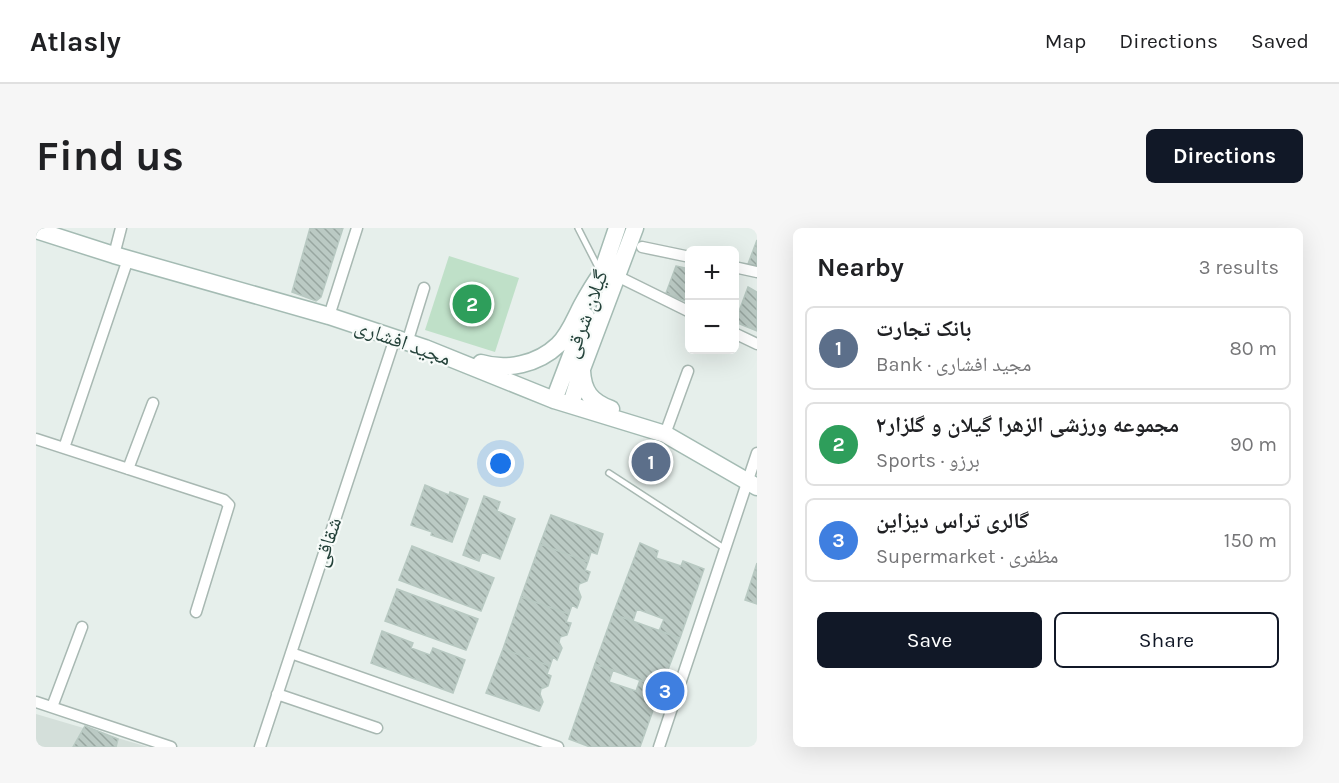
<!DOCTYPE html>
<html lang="en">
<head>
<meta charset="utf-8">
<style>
  :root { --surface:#fff; --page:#f6f6f6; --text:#202124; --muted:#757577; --line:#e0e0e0; --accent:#111827 }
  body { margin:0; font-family:Karla,"Noto Naskh Arabic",sans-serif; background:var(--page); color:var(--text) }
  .controls { position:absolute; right:18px; top:18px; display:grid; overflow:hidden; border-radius:9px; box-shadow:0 6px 24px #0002 }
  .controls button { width:54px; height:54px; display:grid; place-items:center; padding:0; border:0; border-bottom:2px solid var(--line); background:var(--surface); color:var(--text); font:30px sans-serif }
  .you { position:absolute; left:465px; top:236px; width:21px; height:21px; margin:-15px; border:4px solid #fff; border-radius:50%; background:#1a73e8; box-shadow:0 0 0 9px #1a73e833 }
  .badge { display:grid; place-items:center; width:39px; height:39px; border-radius:50%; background:var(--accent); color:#fff; font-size:20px; font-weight:700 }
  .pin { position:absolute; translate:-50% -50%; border:3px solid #fff; box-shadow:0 2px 6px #0006 }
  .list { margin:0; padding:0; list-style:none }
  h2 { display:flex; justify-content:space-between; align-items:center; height:78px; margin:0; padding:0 24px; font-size:26px }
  h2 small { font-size:20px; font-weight:400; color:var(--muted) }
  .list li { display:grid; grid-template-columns:39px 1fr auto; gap:18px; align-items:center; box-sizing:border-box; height:84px; margin:0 12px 12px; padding:0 12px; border:2px solid var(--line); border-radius:9px }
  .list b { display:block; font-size:22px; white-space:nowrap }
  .list p { margin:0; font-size:20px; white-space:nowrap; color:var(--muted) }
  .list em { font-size:20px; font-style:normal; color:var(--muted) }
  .actions { display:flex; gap:12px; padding:18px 24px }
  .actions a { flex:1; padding:14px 0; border:2px solid var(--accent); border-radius:9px; text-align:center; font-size:21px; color:var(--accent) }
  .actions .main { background:var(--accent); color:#fff }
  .map { position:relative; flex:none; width:721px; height:519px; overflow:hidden; border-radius:9px }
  header { display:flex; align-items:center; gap:36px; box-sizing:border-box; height:84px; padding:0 30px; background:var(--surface); border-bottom:2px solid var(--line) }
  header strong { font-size:28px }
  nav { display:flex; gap:33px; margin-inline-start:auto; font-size:21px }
  .intro { display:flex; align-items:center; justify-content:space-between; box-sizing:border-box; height:144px; padding:0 36px }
  h1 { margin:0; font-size:42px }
  .button { padding:15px 27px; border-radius:9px; background:var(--accent); color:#fff; font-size:21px; font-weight:700 }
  main { display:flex; gap:36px; padding:0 36px }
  aside { flex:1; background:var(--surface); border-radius:9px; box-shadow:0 6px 24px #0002 }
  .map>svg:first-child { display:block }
</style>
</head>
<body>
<header>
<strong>Atlasly</strong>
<nav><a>Map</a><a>Directions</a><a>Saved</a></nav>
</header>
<div class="intro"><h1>Find us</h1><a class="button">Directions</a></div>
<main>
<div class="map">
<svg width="721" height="519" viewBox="0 0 721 519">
  <defs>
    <pattern id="building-back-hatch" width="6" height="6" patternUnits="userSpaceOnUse" patternTransform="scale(1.5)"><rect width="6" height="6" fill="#bbcac4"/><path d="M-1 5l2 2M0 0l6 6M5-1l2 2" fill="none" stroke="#98a6a0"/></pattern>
  </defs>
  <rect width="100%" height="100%" fill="#e6efeb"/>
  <!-- built -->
  <path fill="#d4dfda" d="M 0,486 L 112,519 L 0,519 Z"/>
  <!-- pitch -->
  <path fill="#bfe0c8" d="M 413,28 L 483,50 L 459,124 L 389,102 Z"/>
  <!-- building -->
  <path fill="url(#building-back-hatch)" stroke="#b8c9c2" stroke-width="1.5" d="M 274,0 L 307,0 L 285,69 L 280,73 L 256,64 Z
    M 721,12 L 721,40 L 712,36 Z
    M 640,38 L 654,41 L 654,75 L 630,65 Z
    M 712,59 L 721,64 L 721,103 L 699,94 Z
    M 389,257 L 413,267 L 414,264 L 432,271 L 416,314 L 395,307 L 396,304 L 375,297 Z
    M 448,268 L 464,274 L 461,283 L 479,291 L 464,331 L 446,324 L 443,333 L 427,327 Z
    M 515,287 L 567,306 L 561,326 L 555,324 L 552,334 L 504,316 Z
    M 604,315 L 622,323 L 620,330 L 645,338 L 647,333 L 668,341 L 644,410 L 623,403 L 628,391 L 601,381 L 597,393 L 577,386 Z
    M 504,316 L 552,334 L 549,342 L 554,344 L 551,353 L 543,356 L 542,361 L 545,369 L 541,380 L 536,377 L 533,386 L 485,369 Z
    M 376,318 L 458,350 L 445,383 L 363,352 Z
    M 721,335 L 721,376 L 709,372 Z
    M 361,361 L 442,391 L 430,422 L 349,393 Z
    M 485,369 L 533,386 L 530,394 L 535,395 L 531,407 L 524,409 L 523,414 L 526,420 L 521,432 L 517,429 L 514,438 L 467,421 Z
    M 577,386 L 644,410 L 625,460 L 559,436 Z
    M 346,403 L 377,415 L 375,420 L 394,427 L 397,420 L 429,432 L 417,465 L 335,435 Z
    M 467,421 L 514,438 L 511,446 L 515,448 L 512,458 L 505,461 L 504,466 L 507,474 L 503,483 L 450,465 Z
    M 559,436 L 577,442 L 573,454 L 600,463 L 604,452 L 625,460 L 604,519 L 554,519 L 533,511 Z
    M 49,498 L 82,511 L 80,519 L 37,519 Z"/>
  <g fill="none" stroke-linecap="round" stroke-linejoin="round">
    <!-- service casing -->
    <g stroke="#a8b8b2" stroke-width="8">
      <path id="service" d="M 542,0 L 563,41
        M 573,245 L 688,320"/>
    </g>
    <!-- minor casing -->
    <g stroke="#a8b8b2" stroke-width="13">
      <path id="minor" d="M 606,19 L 654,29
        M 78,27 L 85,0
        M 698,39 L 721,44
        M 581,48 L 654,84
        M 293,88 L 321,0
        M 698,105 L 721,116
        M 371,115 L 388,60
        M 629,206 L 652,143
        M 0,211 L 188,272 L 193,277 L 160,384
        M 28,220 L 92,31
        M 92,241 L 117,175
        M 255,425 L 522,519
        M 241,466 L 341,500
        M 0,474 L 135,519
        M 16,479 L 46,399
        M 224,519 L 359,110
        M 623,519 L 721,225"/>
    </g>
    <!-- secondary casing -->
    <g stroke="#a4bbb3" stroke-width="19">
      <path id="secondary" d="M 0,2 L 78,27 L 293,88 L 389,120 L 518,172 L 629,206 L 721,259
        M 562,56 L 581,0
        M 445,135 C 471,143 502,136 522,117 C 533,107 539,90 546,77 C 552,66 558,56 565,46
        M 546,143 C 547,163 555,174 575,181
        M 518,172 L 550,88
        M 535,176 L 546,141 L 599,0"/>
    </g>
    <!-- service -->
    <use href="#service" stroke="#fff" stroke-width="5"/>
    <!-- minor -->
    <use href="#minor" stroke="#fff" stroke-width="10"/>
    <!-- secondary -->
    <use href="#secondary" stroke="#fff" stroke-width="16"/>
  </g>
  <g text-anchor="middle" stroke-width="4.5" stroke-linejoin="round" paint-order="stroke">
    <!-- street labels -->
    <g font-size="21" fill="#24423a" stroke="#f7fbf9">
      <text transform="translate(550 86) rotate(-70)" y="7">گیلان شرقی</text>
      <text transform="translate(367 114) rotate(20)" y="7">مجید افشاری</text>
      <text transform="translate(291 314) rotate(-72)" y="7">شقاقی</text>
    </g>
  </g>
</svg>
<div class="controls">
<button>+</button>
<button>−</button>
</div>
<div class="you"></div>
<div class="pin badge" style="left:615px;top:234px;background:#5c6f8a">1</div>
<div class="pin badge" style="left:436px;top:76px;background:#2e9e5b">2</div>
<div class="pin badge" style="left:629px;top:463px;background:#3f7fe0">3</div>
</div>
<aside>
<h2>Nearby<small>3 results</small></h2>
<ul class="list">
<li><span class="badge" style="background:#5c6f8a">1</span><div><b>بانک تجارت</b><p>Bank · مجید افشاری</p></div><em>80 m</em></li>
<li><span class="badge" style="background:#2e9e5b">2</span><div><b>مجموعه ورزشی الزهرا گیلان و گلزار۲</b><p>Sports · برزو</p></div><em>90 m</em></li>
<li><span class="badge" style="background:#3f7fe0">3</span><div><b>گالری تراس دیزاین</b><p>Supermarket · مظفری</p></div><em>150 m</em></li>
</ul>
<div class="actions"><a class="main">Save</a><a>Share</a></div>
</aside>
</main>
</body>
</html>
